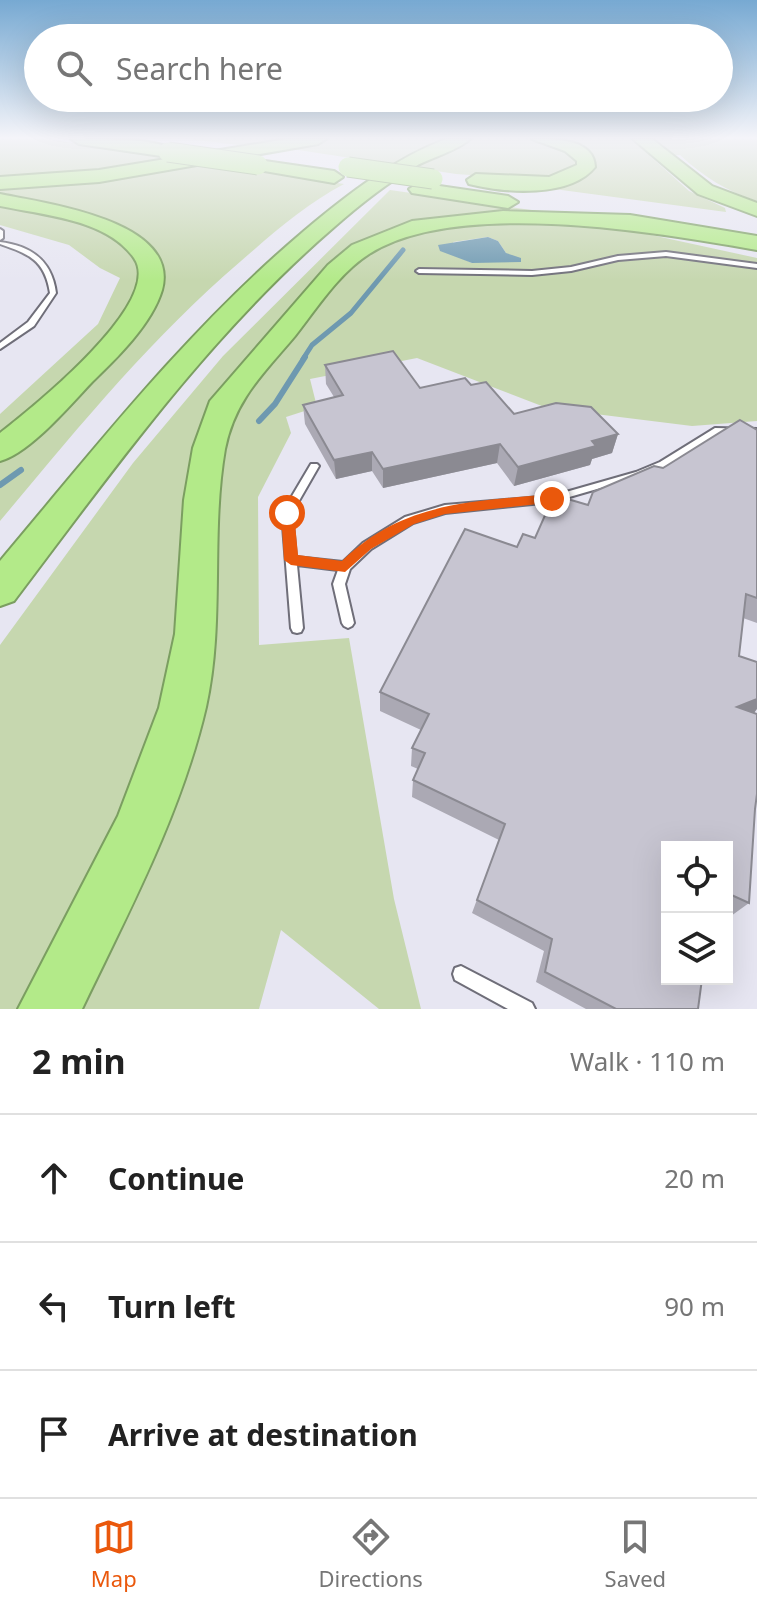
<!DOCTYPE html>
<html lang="en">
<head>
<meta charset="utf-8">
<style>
  :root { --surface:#fff; --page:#f6f6f6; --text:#222; --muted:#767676; --line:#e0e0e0; --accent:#ea580c }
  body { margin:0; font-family:"Noto Sans",sans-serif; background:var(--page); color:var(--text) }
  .controls { position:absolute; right:24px; bottom:24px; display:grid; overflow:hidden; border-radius:0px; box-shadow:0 8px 32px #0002 }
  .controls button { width:72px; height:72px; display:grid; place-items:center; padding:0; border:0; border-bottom:2px solid var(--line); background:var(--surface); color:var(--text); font:40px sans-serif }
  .stop { position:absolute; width:24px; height:24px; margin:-18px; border:6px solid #ea580c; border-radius:50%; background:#fff }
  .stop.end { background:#ea580c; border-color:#fff; box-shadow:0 2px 8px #0008 }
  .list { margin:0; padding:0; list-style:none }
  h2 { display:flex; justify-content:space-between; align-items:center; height:104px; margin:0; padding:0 32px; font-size:34px }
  h2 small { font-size:26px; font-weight:400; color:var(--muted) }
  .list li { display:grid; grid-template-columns:52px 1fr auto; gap:24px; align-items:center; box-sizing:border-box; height:128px; padding:0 32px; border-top:2px solid var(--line) }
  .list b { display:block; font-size:30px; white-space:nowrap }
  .list em { font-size:26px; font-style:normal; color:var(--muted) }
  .icon { flex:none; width:44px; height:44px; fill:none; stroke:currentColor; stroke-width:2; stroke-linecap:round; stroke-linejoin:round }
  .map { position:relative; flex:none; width:757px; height:1009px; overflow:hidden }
  .search { position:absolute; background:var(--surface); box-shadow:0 8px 32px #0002; left:24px; right:24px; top:24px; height:88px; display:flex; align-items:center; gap:20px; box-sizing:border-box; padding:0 28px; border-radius:44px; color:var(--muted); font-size:30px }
  .sheet { height:488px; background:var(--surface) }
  nav { display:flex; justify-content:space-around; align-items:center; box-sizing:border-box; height:112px; border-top:2px solid var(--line); background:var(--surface); font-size:22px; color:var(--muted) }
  nav a { display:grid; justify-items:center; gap:4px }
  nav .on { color:var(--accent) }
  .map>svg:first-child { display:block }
</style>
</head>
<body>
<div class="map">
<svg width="757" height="1009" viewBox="0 0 757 1009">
  <rect width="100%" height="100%" fill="#e7e6f2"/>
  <!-- green -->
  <path fill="#c6d7af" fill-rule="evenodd" d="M 0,139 L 46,139 L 344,184 C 306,204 273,233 241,261 C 149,340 78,428 0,521 L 0,414 L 98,324 L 120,278 L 100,268 L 69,245 L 0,225 Z
    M 188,139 L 757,139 L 757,201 C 726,191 704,177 680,155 L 650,156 L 689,191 L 725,208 L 726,212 L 554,189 L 527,179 L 456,174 L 253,143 L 239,145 Z
    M 390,190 L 546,212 L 757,258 L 757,421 L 692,426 L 547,408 L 417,358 L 310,379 L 317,407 L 286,417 L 291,433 L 258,497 L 259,645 L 349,638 L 394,899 L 421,1009 L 379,1009 L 281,930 L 259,1009 L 0,1009 L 0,645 L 133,463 L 223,356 ZM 488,237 L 498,241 L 506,253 L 472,263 L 461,258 L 453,242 Z"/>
  <!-- water -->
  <path fill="#6e99b0" d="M 488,237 L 498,241 L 506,253 L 521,258 L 521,262 L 472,263 L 440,251 L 438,245 Z"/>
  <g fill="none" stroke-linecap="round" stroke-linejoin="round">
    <!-- stream-far1 -->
    <path stroke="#6e99b0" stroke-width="5" d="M 303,359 L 312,345 L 351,313 L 403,250"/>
    <!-- stream -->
    <path stroke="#6e99b0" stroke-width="6" d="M 259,421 L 275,404 L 305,357
      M 0,485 L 21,470"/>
    <!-- service casing -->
    <g stroke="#6f6e79" stroke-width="4">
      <path id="service" d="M 0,229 L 3,231 L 3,238 L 0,240 Z
        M 0,242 C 32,246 52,261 56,293 L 34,326 L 0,349 L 0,343 L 28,322 L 50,293 C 45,260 29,254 0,244 Z
        M 666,252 L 757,264 L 757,268 L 666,256 L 618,260 L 571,271 L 532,275 L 419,273 L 416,271 L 419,269 L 532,271 L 571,267 L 618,256 Z
        M 715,428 L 757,429 L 757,435 L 717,434 L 666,466 L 642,476 L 552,502 L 445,513 L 413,523 L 371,549 L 350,569 L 345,584 L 354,623 L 352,626 L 348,628 L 344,626 L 342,623 L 333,584 L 338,570 L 297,565 L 303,628 L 301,632 L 297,633 L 293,632 L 291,628 L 282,513 L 311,464 L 317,464 L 319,466 L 292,513 L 296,557 L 343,562 L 363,543 L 405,517 L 445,505 L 552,496 L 636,472 L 660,462 Z
        M 461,966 L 532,1003 L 535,1009 L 508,1009 L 455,980 L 453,974 L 455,968 Z"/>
    </g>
    <!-- motorway casing -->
    <g stroke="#7b9e61" stroke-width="4">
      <path id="motorway" d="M 71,139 C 94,139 160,137 177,152 L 168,157 L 79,144 Z
        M 287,139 L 326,139 L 318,144 L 99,182 L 0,189 L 0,177 L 99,170 Z
        M 446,139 L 470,139 C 457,151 432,157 416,166 C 387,183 359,205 333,228 C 208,336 113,470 14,601 L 0,606 L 0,561 C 96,447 189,328 304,231 C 347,195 393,159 446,139 Z
        M 532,139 C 553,139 594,138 595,167 C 570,198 505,193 469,184 L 467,180 L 476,174 L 549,177 L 577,165 L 577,161 L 565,151 Z
        M 633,139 L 652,139 L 712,186 L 757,203 L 757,216 L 698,194 Z
        M 258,160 L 334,171 L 343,177 L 334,183 L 252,169 L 249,165 L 252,161 Z
        M 419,183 L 508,196 L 518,202 L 508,208 L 412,193 L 409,189 Z
        M 0,194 C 43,203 181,220 162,290 C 152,324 117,358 92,382 C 70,405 30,453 0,461 L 0,433 C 32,408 165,302 134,258 C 107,219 43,215 0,206 Z
        M 503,211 L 630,215 L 757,236 L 757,250 C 657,232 457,198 369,254 C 339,273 317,308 295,336 C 264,373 235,399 225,449 C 210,535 225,622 206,707 C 181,814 129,911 82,1009 L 18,1009 L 118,816 L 159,708 L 175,634 L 184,500 L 193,448 L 210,401 L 328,265 L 352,245 L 412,221 Z"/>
    </g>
    <!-- service -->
    <use href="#service" fill="#fff" fill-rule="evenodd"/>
    <!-- motorway -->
    <use href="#motorway" fill="#b3ea89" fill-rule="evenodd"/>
    <!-- motorway-bridge casing -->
    <g stroke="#7b9e61" stroke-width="21" stroke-linecap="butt">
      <path id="motorway-bridge" d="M 168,152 L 258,165
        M 348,167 L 433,179"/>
    </g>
    <!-- motorway-bridge -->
    <use href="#motorway-bridge" stroke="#b3ea89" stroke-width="19"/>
  </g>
  <!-- wall -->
  <path fill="#aba9b4" d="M 325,365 L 420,388 L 471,385 L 514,414 L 618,434 L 612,453 L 592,459 L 590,465 L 514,486 L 497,463 L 383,488 L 372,471 L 336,479 L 305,424 L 303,405 L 334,397 L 326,384 Z
    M 757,430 L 757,623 L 743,618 L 739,656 L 754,713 L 755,809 L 749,903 L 731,916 L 727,914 L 727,847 L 667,847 L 698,1009 L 586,1009 L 536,982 L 544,951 L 472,913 L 499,840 L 412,797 L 413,780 L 418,769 L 411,766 L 412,748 L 421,730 L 380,711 L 380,692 L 517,547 L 535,538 L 588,505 L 663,468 Z"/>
  <!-- shaded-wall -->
  <path fill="#8b8a92" d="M 618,434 L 612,453 L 592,459 L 590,465 L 514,486 L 518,467 L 592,441 Z
    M 500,444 L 497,463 L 383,488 L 383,469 Z
    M 372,452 L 372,471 L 336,479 L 334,460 Z
    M 757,699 L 757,709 L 754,713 L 737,707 Z"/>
  <!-- building -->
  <path fill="#c7c5d1" stroke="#8b8a92" stroke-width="2" d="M 393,351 L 420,388 L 465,378 L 471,385 L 486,382 L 514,414 L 556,403 L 591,407 L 618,434 L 592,441 L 596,446 L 518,467 L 500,444 L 383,469 L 372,452 L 334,460 L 303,405 L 343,395 L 325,365 Z
    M 740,420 L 757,430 L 757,598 L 746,594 L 739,656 L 757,662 L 757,699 L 737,707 L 757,714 L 757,794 L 755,809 L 749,903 L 727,893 L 727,847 L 667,847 L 667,979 L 702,979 L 698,1009 L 616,1009 L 545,972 L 552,939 L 477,900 L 505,824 L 413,780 L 425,753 L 412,748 L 429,714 L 380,692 L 465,529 L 517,547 L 523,534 L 535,538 L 554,495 L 588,505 L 593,492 L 654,466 L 663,468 Z"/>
  <!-- sky -->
  <linearGradient id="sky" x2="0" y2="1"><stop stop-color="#77a9d2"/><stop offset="0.49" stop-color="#f4f4f9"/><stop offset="1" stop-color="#f4f4f9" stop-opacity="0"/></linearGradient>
  <rect width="757" height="281" fill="url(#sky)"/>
  <!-- route -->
  <path fill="#ea580c" d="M 552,494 L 559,499 L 557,502 L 445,514 L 414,524 L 371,549 L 345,572 L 291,565 L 284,560 L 281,513 L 287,509 L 294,513 L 298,555 L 342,561 C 404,501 472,502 552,494 Z"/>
</svg>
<div class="controls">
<button><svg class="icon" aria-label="locate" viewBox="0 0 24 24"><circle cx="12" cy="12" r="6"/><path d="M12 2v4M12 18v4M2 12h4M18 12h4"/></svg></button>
<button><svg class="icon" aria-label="layers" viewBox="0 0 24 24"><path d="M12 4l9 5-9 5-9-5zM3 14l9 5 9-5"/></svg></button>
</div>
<div class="stop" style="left:287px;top:513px"></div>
<div class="stop end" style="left:552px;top:499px"></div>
<div class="search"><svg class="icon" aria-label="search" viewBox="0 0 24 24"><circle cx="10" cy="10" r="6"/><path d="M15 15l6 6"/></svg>Search here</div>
</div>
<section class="sheet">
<h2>2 min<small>Walk · 110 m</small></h2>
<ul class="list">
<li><svg class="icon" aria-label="ahead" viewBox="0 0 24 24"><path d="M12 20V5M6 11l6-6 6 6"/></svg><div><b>Continue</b></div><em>20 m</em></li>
<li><svg class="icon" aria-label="left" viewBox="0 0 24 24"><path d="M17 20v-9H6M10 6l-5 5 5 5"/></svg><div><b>Turn left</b></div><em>90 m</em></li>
<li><svg class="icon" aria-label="arrive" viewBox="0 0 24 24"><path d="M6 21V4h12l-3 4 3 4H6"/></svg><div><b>Arrive at destination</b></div></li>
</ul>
</section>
<nav>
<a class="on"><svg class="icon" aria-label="map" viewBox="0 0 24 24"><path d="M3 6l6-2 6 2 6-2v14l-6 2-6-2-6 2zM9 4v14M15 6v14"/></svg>Map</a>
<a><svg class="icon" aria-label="directions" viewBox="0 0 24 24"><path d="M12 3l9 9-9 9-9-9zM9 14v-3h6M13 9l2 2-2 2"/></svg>Directions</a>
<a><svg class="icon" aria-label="saved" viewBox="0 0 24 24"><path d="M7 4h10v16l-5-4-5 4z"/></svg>Saved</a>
</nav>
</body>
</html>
